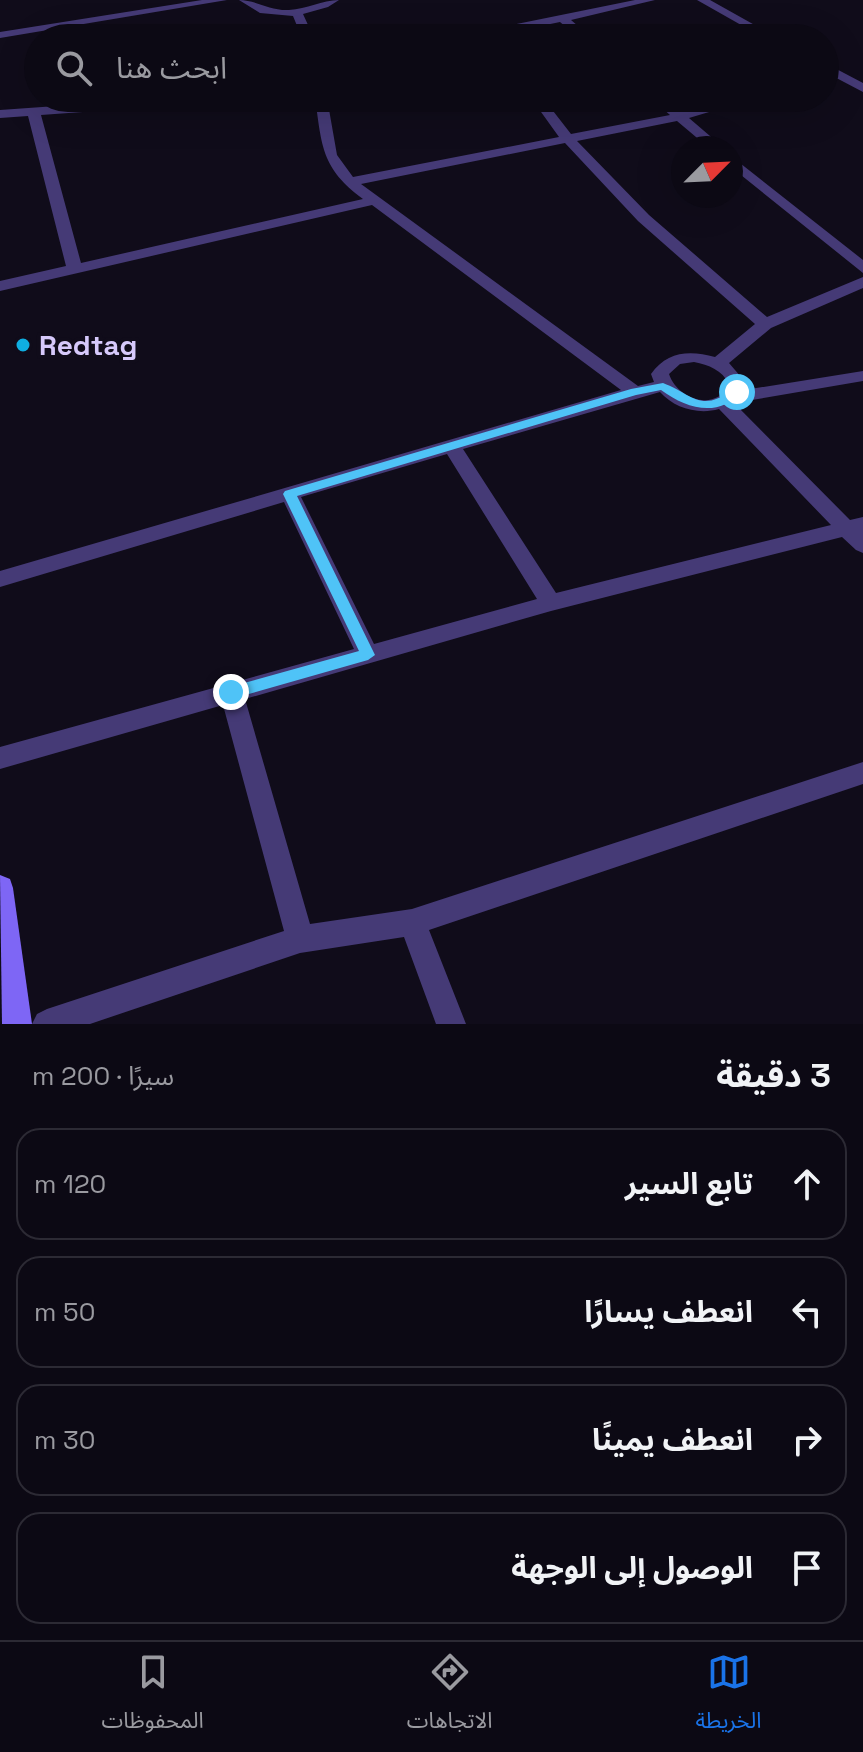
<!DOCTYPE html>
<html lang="ar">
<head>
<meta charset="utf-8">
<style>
  :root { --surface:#0c0914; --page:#1a1722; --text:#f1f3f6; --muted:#9a9aa0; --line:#2c2a34; --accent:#1a73e8 }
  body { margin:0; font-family:"Space Grotesk","Noto Sans Arabic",sans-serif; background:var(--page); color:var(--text); direction:rtl }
  .compass { position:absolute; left:671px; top:136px; width:72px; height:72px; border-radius:50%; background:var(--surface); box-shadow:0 8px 32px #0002; rotate:66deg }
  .stop { position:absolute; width:24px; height:24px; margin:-18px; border:6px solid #4fc3f7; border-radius:50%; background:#fff }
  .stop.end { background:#4fc3f7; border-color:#fff; box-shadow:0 2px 8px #0008 }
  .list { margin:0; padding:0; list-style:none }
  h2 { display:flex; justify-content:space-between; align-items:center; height:104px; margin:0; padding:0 32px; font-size:34px }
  h2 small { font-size:26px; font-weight:400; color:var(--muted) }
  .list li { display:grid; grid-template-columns:52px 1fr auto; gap:24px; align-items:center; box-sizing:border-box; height:112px; margin:0 16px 16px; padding:0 16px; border:2px solid var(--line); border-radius:24px }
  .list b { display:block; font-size:30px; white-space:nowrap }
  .list em { font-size:26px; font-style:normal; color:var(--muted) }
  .icon { flex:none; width:44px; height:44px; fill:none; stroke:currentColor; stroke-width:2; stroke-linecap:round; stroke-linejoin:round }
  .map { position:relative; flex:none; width:863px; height:1024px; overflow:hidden; direction:ltr }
  .search { position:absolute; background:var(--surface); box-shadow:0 8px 32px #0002; left:24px; right:24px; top:24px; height:88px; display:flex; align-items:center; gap:20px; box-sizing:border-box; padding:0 28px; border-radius:44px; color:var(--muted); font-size:30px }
  .sheet { height:616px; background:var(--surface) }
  nav { display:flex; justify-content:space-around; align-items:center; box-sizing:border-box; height:112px; border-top:2px solid var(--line); background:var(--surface); font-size:22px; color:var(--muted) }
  nav a { display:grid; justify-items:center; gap:4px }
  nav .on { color:var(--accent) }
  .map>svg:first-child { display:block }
</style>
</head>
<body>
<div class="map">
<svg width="863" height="1024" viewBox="0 0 863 1024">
  <rect width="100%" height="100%" fill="#100c1a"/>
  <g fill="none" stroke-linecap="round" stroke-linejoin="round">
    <!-- street -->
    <path fill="#453a76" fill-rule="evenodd" d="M 202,0 L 227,0 L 0,38 L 0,32 Z
      M 239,0 C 256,0 270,11 289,10 C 307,9 322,0 339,0 L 328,7 L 303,14 L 314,38 L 302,38 L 293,16 L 260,13 Z
      M 635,0 L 655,0 L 571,20 L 592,38 L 579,38 L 560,22 L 492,36 L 448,38 Z
      M 697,0 L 710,0 L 778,38 L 764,38 Z
      M 825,63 L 863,83 L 863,92 L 825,72 Z
      M 169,98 L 227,98 L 221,102 L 41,115 L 81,263 L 363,199 C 321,168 322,146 315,98 L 327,98 L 337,155 L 353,177 L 559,137 L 531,98 L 543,98 L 571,134 L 670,115 L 651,98 L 665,98 L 682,112 L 736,98 L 756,98 L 689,118 L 724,148 L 709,148 L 677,121 L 577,141 L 649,215 L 767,317 L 863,277 L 863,288 L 771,328 L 729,363 L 747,384 L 744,390 L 863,371 L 863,381 L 734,403 L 850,520 L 863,517 L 863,553 L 856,550 L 842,537 L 551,611 L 245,699 L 310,924 L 412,909 L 863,762 L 863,784 L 429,930 L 466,1024 L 436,1024 L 404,937 L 300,953 L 90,1024 L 32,1024 L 37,1014 L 47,1009 L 284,931 L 223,705 L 0,769 L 0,747 L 354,649 L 284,502 L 0,587 L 0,571 L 621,390 L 372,205 L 0,291 L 0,281 L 66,266 L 28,116 L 0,118 L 0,110 ZM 565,143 L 638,221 L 755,324 L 715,357 C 690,350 667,351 651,374 L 654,382 L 638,386 L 361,184 ZM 694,362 C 709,365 722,370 729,384 C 716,413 677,399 669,374 L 680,364 ZM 660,392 C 674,408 698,415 719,409 L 831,525 L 556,593 L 463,449 ZM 447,454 L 537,599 L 374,644 L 301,497 Z
      M 731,156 L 863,260 L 863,273 L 731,167 Z"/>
    <!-- secondary -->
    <path fill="#7e66f5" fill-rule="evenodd" d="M 0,875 L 10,879 L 13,888 L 32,1024 L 2,1024 Z"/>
  </g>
  <!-- route -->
  <path fill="#4fc3f7" d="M 663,383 C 692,394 701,414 733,389 L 742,392 C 718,418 687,409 661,390 L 636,395 L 297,496 L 375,655 L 368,660 L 231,699 L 226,697 L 226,688 L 359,651 L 283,494 L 285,491 L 631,389 Z"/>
  <!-- markers -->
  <circle fill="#0faee1" stroke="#100c1a" stroke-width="3" cx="23" cy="345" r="8"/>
  <g text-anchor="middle" stroke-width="8" stroke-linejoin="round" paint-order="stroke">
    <!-- poi labels -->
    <g font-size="28" font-weight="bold" fill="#d6c9fb" stroke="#100c1a" text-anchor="start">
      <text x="39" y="355">Redtag</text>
    </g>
  </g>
</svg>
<svg class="compass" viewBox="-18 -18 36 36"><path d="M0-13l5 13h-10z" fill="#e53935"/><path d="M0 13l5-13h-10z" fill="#9a9aa0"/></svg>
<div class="stop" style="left:737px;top:392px"></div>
<div class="stop end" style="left:231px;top:692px"></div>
<div class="search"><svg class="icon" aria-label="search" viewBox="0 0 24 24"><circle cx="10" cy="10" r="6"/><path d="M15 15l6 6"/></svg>ابحث هنا</div>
</div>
<section class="sheet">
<h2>3 دقيقة<small>سيرًا · 200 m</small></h2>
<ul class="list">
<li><svg class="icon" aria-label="ahead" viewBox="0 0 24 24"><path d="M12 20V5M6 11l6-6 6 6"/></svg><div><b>تابع السير</b></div><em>120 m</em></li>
<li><svg class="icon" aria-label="left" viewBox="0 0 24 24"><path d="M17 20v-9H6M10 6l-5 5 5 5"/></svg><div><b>انعطف يسارًا</b></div><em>50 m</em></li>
<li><svg class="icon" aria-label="right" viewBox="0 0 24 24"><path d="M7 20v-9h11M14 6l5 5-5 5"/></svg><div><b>انعطف يمينًا</b></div><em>30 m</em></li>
<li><svg class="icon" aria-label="arrive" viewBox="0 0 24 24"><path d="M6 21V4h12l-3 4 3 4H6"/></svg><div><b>الوصول إلى الوجهة</b></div></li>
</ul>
</section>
<nav>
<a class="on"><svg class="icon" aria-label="map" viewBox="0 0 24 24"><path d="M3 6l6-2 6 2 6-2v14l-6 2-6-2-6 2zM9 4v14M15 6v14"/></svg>الخريطة</a>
<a><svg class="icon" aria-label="directions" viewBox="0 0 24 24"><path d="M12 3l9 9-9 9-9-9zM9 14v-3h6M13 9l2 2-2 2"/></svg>الاتجاهات</a>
<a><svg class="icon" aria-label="saved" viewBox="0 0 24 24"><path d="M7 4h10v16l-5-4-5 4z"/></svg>المحفوظات</a>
</nav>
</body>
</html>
